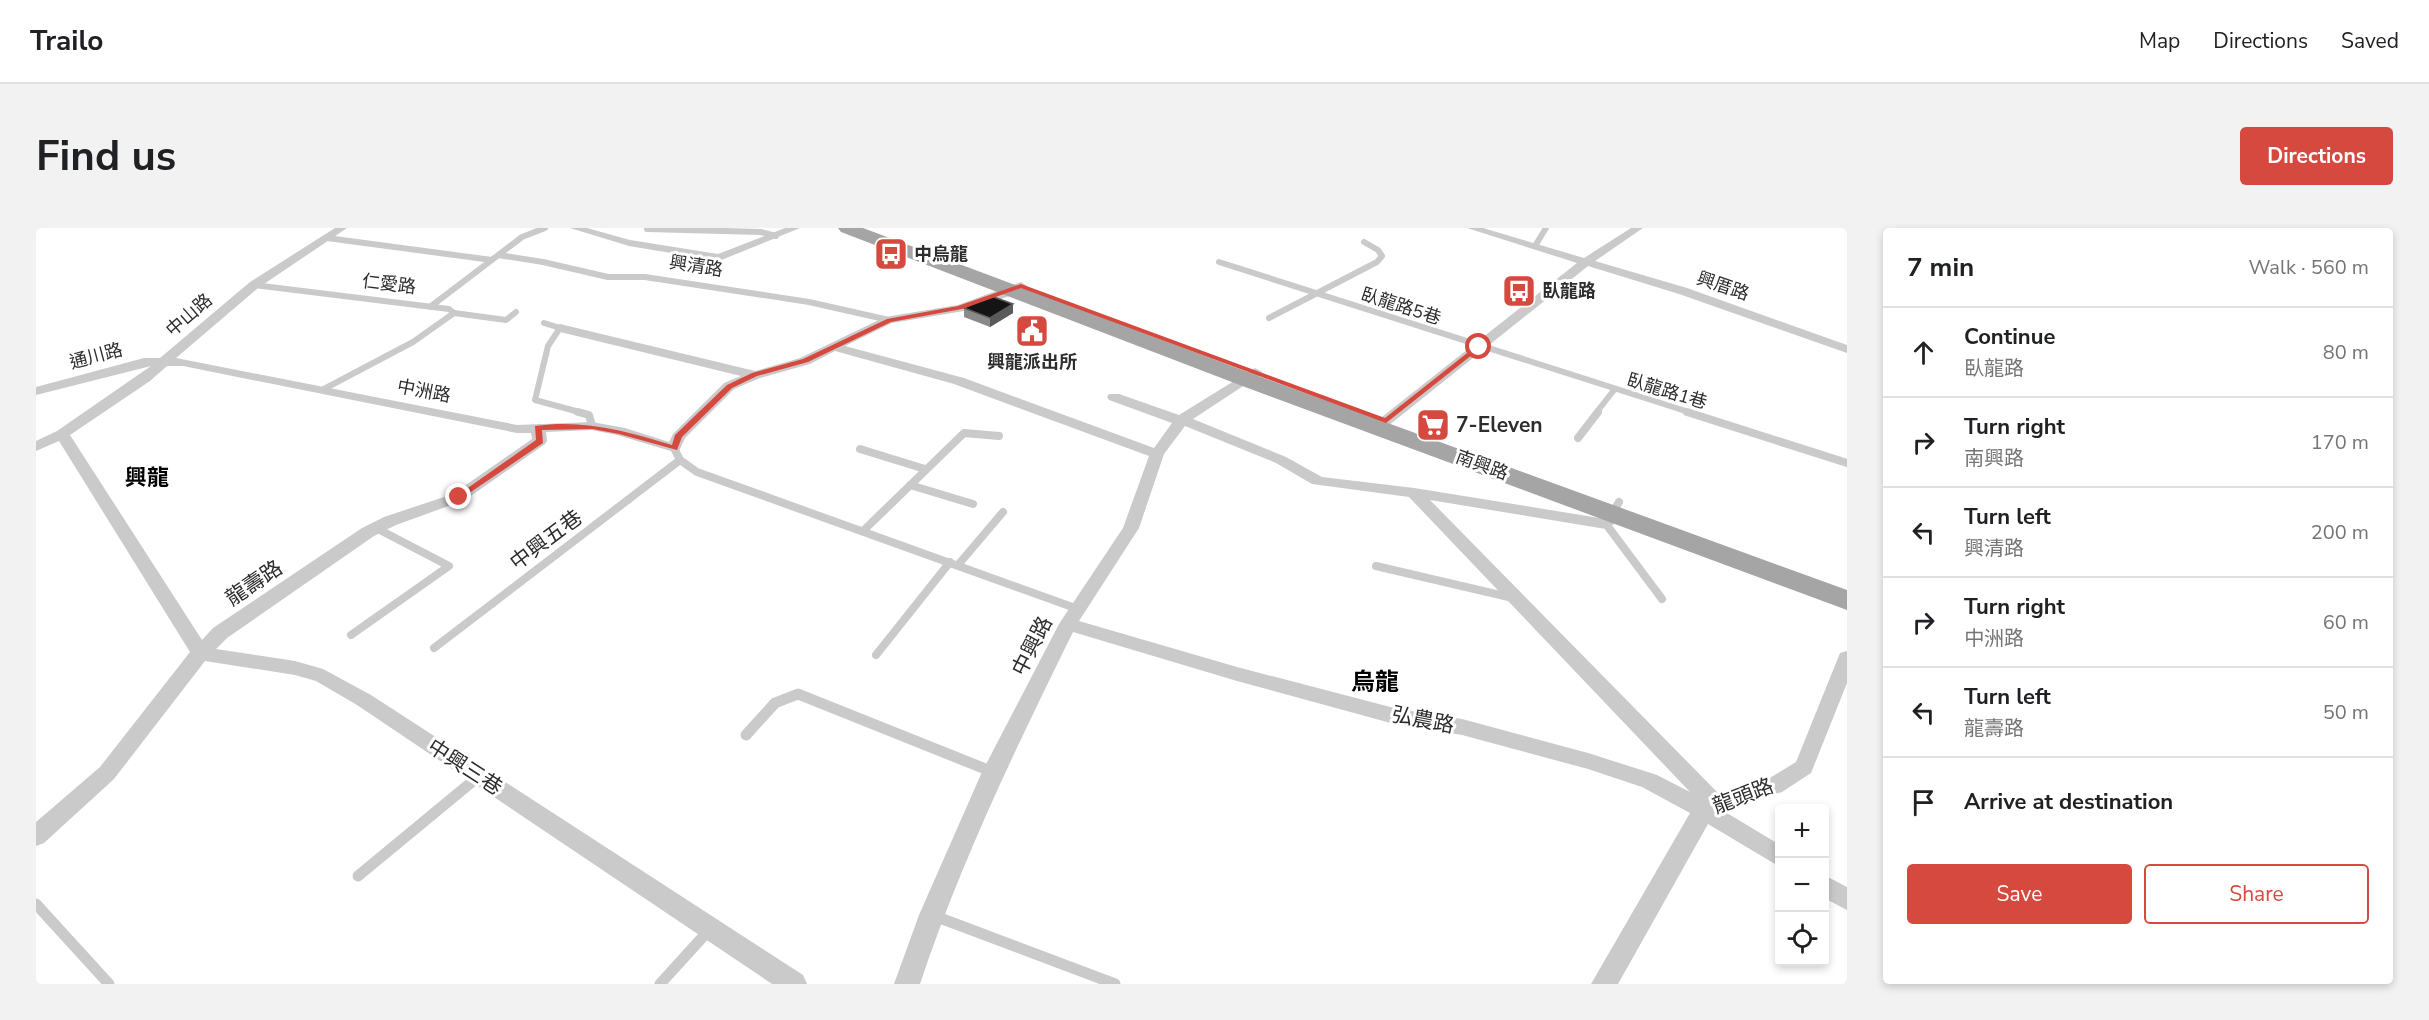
<!DOCTYPE html>
<html lang="en">
<head>
<meta charset="utf-8">
<style>
  :root { --surface:#fff; --page:#f2f2f2; --text:#202124; --muted:#757577; --line:#e0e0e0; --accent:#d5493f }
  body { margin:0; font-family:"Nunito Sans","Noto Sans TC",sans-serif; background:var(--page); color:var(--text) }
  .controls { position:absolute; right:18px; bottom:18px; display:grid; overflow:hidden; border-radius:6px; box-shadow:0 3px 9px #0003 }
  .controls button { width:54px; height:54px; display:grid; place-items:center; padding:0; border:0; border-bottom:2px solid var(--line); background:var(--surface); color:var(--text); font:30px sans-serif }
  .stop { position:absolute; width:18px; height:18px; margin:-14px; border:4px solid #d5493f; border-radius:50%; background:#fff }
  .stop.end { background:#d5493f; border-color:#fff; box-shadow:0 2px 6px #0008 }
  .list { margin:0; padding:0; list-style:none }
  h2 { display:flex; justify-content:space-between; align-items:center; height:78px; margin:0; padding:0 24px; font-size:26px }
  h2 small { font-size:20px; font-weight:400; color:var(--muted) }
  .list li { display:grid; grid-template-columns:39px 1fr auto; gap:18px; align-items:center; box-sizing:border-box; height:90px; padding:0 24px; border-top:2px solid var(--line) }
  .list b { display:block; font-size:22px; white-space:nowrap }
  .list p { margin:0; font-size:20px; white-space:nowrap; color:var(--muted) }
  .list em { font-size:20px; font-style:normal; color:var(--muted) }
  .actions { display:flex; gap:12px; padding:18px 24px }
  .actions a { flex:1; padding:14px 0; border:2px solid var(--accent); border-radius:6px; text-align:center; font-size:21px; color:var(--accent) }
  .actions .main { background:var(--accent); color:#fff }
  .icon { flex:none; width:33px; height:33px; fill:none; stroke:currentColor; stroke-width:2; stroke-linecap:round; stroke-linejoin:round }
  .map { position:relative; flex:none; width:1811px; height:756px; overflow:hidden; border-radius:6px }
  header { display:flex; align-items:center; gap:36px; box-sizing:border-box; height:84px; padding:0 30px; background:var(--surface); border-bottom:2px solid var(--line) }
  header strong { font-size:28px }
  nav { display:flex; gap:33px; margin-inline-start:auto; font-size:21px }
  .intro { display:flex; align-items:center; justify-content:space-between; box-sizing:border-box; height:144px; padding:0 36px }
  h1 { margin:0; font-size:42px }
  .button { padding:15px 27px; border-radius:6px; background:var(--accent); color:#fff; font-size:21px; font-weight:700 }
  main { display:flex; gap:36px; padding:0 36px }
  aside { flex:1; background:var(--surface); border-radius:6px; box-shadow:0 3px 9px #0003 }
  .map>svg:first-child { display:block }
</style>
</head>
<body>
<header>
<strong>Trailo</strong>
<nav><a>Map</a><a>Directions</a><a>Saved</a></nav>
</header>
<div class="intro"><h1>Find us</h1><a class="button">Directions</a></div>
<main>
<div class="map">
<svg width="1811" height="756" viewBox="0 0 1811 756">
  <rect width="100%" height="100%" fill="#fff"/>
  <g fill="none" stroke-linecap="round" stroke-linejoin="round">
    <!-- lane-far2 -->
    <path stroke="#cacaca" stroke-width="6" d="M 611,1 L 725,4 L 740,8
      M 291,10 L 456,32
      M 1499,18 L 1510,0
      M 462,27 L 507,34 L 572,49 L 609,49 L 773,74 L 853,92
      M 1183,34 L 1656,185
      M 218,57 L 413,81 L 418,85 L 470,92 L 480,84
      M 394,79 L 486,9 L 509,0
      M 1233,90 L 1341,34 L 1346,28 L 1342,22 L 1328,14
      M 508,95 L 524,100 L 512,118 L 499,172 L 547,185
      M 286,162 L 377,114 L 418,85
      M 1560,185 L 1578,162"/>
    <!-- lane-far1 -->
    <path stroke="#cacaca" stroke-width="8" d="M 542,184 L 553,187 L 556,198
      M 1651,184 L 1811,235
      M 1542,210 L 1562,184
      M 638,220 L 644,232 L 661,244 L 1042,381
      M 824,221 L 889,241
      M 874,257 L 937,276
      M 1583,274 L 1570,296 L 1626,371
      M 827,303 L 928,205 L 963,208
      M 922,337 L 967,284
      M 1340,338 L 1477,370
      M 315,407 L 413,338 L 340,300
      M 398,420 L 644,232
      M 840,427 L 914,334"/>
    <!-- lane -->
    <path stroke="#cacaca" stroke-width="11" d="M 710,507 L 739,475 L 762,466 L 957,544
      M 322,648 L 443,548
      M 0,676 L 73,756
      M 896,687 L 1079,756
      M 624,756 L 674,701"/>
    <!-- street -->
    <path fill="#cacaca" fill-rule="evenodd" d="M 299,0 L 311,0 L 222,60 L 140,130 L 481,197 L 556,194 L 589,200 L 633,214 L 637,206 L 688,155 L 705,148 L 520,103 L 518,100 L 520,97 L 524,96 L 719,143 L 764,130 L 849,89 L 922,77 L 985,54 L 991,58 L 980,66 L 928,83 L 856,95 L 809,118 L 928,150 L 1118,220 L 1136,195 L 1073,172 L 1071,169 L 1073,166 L 1083,166 L 1143,187 L 1219,140 L 1226,144 L 1224,147 L 1157,191 L 1250,229 L 1286,249 L 1378,260 L 1576,292 L 1578,296 L 1570,301 L 1394,272 L 1682,565 L 1732,551 L 1760,534 L 1802,430 L 1804,425 L 1811,423 L 1811,455 L 1775,545 L 1746,564 L 1686,582 L 1744,617 L 1744,639 L 1672,596 L 1582,756 L 1555,756 L 1654,585 L 1606,559 L 1552,541 L 1426,507 L 1362,497 L 1201,453 L 1037,404 C 980,520 925,633 884,756 L 858,756 L 883,687 L 946,544 L 1023,396 L 1087,300 L 1113,228 L 918,156 L 799,123 L 774,136 L 724,150 L 698,161 L 649,210 L 643,223 L 638,224 L 581,207 L 556,202 L 510,204 L 511,213 L 509,216 L 429,272 L 360,297 L 338,308 L 191,410 L 180,421 L 259,433 L 287,441 L 335,467 L 767,747 L 771,756 L 736,756 L 321,477 L 280,453 L 259,447 L 169,433 L 78,551 L 8,615 L 0,618 L 0,594 L 64,539 L 154,424 L 23,213 L 0,223 L 0,213 L 21,203 L 115,138 L 0,167 L 0,159 L 108,130 L 124,130 L 214,54 ZM 131,138 L 147,138 L 481,205 L 495,205 L 496,211 L 417,266 L 348,289 L 326,300 L 177,400 L 166,412 L 34,207 L 114,153 ZM 1149,198 L 1240,235 L 1276,256 L 1373,269 L 1654,564 L 1621,547 L 1552,525 L 1426,491 L 1362,481 L 1201,439 L 1043,393 L 1103,300 L 1128,226 Z
      M 534,0 L 551,0 L 594,12 L 682,26 L 749,0 L 764,0 L 683,33 L 593,18 Z
      M 1431,0 L 1447,0 L 1548,30 L 1595,0 L 1607,0 L 1559,33 L 1651,60 L 1811,117 L 1811,125 L 1643,66 L 1552,38 L 1347,202 L 1337,202 L 1335,199 L 1337,196 L 1541,35 Z
      M 1788,647 L 1811,659 L 1811,682 L 1788,670 Z"/>
    <!-- primary -->
    <path fill="#a5a5a5" fill-rule="evenodd" d="M 802,0 L 827,0 L 1217,146 L 1811,362 L 1811,382 L 1201,156 L 805,4 Z"/>
  </g>
  <!-- wall -->
  <path fill="#8a8a8a" d="M 977,76 L 977,85 L 954,99 L 928,89 L 928,80 Z"/>
  <!-- shaded-wall -->
  <path fill="#5a5a5a" d="M 977,76 L 977,85 L 954,99 L 954,90 Z"/>
  <!-- building -->
  <path fill="#141414" stroke="#5a5a5a" stroke-width="1.5" d="M 955,68 L 977,76 L 954,90 L 928,80 Z"/>
  <!-- route -->
  <path fill="#d5493f" d="M 985,56 L 1349,190 L 1440,118 L 1446,119 L 1350,195 L 985,60 L 926,81 L 855,94 L 772,134 L 721,148 L 696,160 L 646,209 L 641,222 L 583,206 L 556,201 L 506,202 L 507,215 L 426,270 L 419,269 L 500,212 L 499,198 C 547,191 590,203 636,217 L 639,207 L 691,157 L 716,145 L 767,131 L 851,91 L 922,78 Z"/>
  <!-- icons -->
  <defs>
    <g id="bus-square" transform="scale(1.725)"><rect x="-9" y="-9" width="18" height="18" rx="4" fill="#d5493f" stroke="#fff"/><path d="M-5-6H5V4H4V6H2V4H-2V6H-4V4H-5ZM-3.5-4V0h7V-4ZM-3.5 1.2v1.5H-2V1.2ZM2 1.2v1.5H3.5V1.2Z" fill="#fff"/></g>
    <g id="civic-square" transform="scale(1.725)"><rect x="-9" y="-9" width="18" height="18" rx="4" fill="#d5493f" stroke="#fff"/><path d="M-.6-6.5H3V-4.5H.6V-3L4-1V1h2V6H-6V1h2V-1L-.6-3ZM-1.2 2.5V6h2.4V2.5Z" fill="#fff"/></g>
    <g id="supermarket-square" transform="scale(1.725)"><rect x="-9" y="-9" width="18" height="18" rx="4" fill="#d5493f" stroke="#fff"/><path d="M-6-5.5h2.5l.6 2H6L4.5 2H-2.5L-4.4-4H-6ZM-1.5 3.2a1.3 1.3 0 1 0 .1 0ZM3 3.2a1.3 1.3 0 1 0 .1 0Z" fill="#fff"/></g>
  </defs>
  <g fill-rule="evenodd">
    <use href="#bus-square" x="855" y="26"/>
    <use href="#bus-square" x="1483" y="63"/>
    <use href="#civic-square" x="996" y="103"/>
    <use href="#supermarket-square" x="1397" y="197"/>
  </g>
  <g text-anchor="middle" stroke-width="6" stroke-linejoin="round" paint-order="stroke">
    <!-- far-poi labels -->
    <g font-size="18" font-weight="bold" fill="#2d2d2d" stroke="#fff" text-anchor="start">
      <text x="878" y="32">中烏龍</text>
      <text x="1506" y="69">臥龍路</text>
      <text x="996" y="140" text-anchor="middle">興龍派出所</text>
    </g>
    <!-- far-street labels -->
    <g font-size="18" fill="#2d2d2d" stroke="#fff">
      <text transform="translate(660 38) rotate(9)" y="6">興清路</text>
      <text transform="translate(353 56) rotate(7)" y="6">仁愛路</text>
      <text transform="translate(1687 58) rotate(19)" y="6">興厝路</text>
      <text transform="translate(1365 78) rotate(18)" y="6">臥龍路5巷</text>
      <text transform="translate(153 87) rotate(-41)" y="6">中山路</text>
      <text transform="translate(60 128) rotate(-15)" y="6">通川路</text>
      <text transform="translate(388 163) rotate(11)" y="6">中洲路</text>
      <text transform="translate(1631 163) rotate(17)" y="6">臥龍路1巷</text>
      <text transform="translate(1446 237) rotate(20)" y="6">南興路</text>
    </g>
    <!-- poi labels -->
    <g font-size="21" font-weight="bold" fill="#2d2d2d" stroke="#fff" text-anchor="start">
      <text x="1420" y="204">7-Eleven</text>
    </g>
    <!-- street labels -->
    <g font-size="21" fill="#2d2d2d" stroke="#fff">
      <text transform="translate(510 312) rotate(-37)" y="7">中興五巷</text>
      <text transform="translate(218 355) rotate(-34)" y="7">龍壽路</text>
      <text transform="translate(996 418) rotate(-63)" y="7">中興路</text>
      <text transform="translate(1387 492) rotate(11)" y="7">弘農路</text>
      <text transform="translate(429 539) rotate(33)" y="7">中興三巷</text>
      <text transform="translate(1707 568) rotate(-21)" y="7">龍頭路</text>
    </g>
    <!-- neighbourhood labels -->
    <g font-size="22" font-weight="bold" fill="#000" stroke="#fff">
      <text x="111" y="257">興龍</text>
    </g>
    <!-- quarter labels -->
    <g font-size="24" font-weight="bold" fill="#000" stroke="#fff">
      <text x="1339" y="462">烏龍</text>
    </g>
  </g>
</svg>
<div class="controls">
<button>+</button>
<button>−</button>
<button><svg class="icon" aria-label="locate" viewBox="0 0 24 24"><circle cx="12" cy="12" r="6"/><path d="M12 2v4M12 18v4M2 12h4M18 12h4"/></svg></button>
</div>
<div class="stop" style="left:1443px;top:119px"></div>
<div class="stop end" style="left:423px;top:269px"></div>
</div>
<aside>
<h2>7 min<small>Walk · 560 m</small></h2>
<ul class="list">
<li><svg class="icon" aria-label="ahead" viewBox="0 0 24 24"><path d="M12 20V5M6 11l6-6 6 6"/></svg><div><b>Continue</b><p>臥龍路</p></div><em>80 m</em></li>
<li><svg class="icon" aria-label="right" viewBox="0 0 24 24"><path d="M7 20v-9h11M14 6l5 5-5 5"/></svg><div><b>Turn right</b><p>南興路</p></div><em>170 m</em></li>
<li><svg class="icon" aria-label="left" viewBox="0 0 24 24"><path d="M17 20v-9H6M10 6l-5 5 5 5"/></svg><div><b>Turn left</b><p>興清路</p></div><em>200 m</em></li>
<li><svg class="icon" aria-label="right" viewBox="0 0 24 24"><path d="M7 20v-9h11M14 6l5 5-5 5"/></svg><div><b>Turn right</b><p>中洲路</p></div><em>60 m</em></li>
<li><svg class="icon" aria-label="left" viewBox="0 0 24 24"><path d="M17 20v-9H6M10 6l-5 5 5 5"/></svg><div><b>Turn left</b><p>龍壽路</p></div><em>50 m</em></li>
<li><svg class="icon" aria-label="arrive" viewBox="0 0 24 24"><path d="M6 21V4h12l-3 4 3 4H6"/></svg><div><b>Arrive at destination</b></div></li>
</ul>
<div class="actions"><a class="main">Save</a><a>Share</a></div>
</aside>
</main>
</body>
</html>
